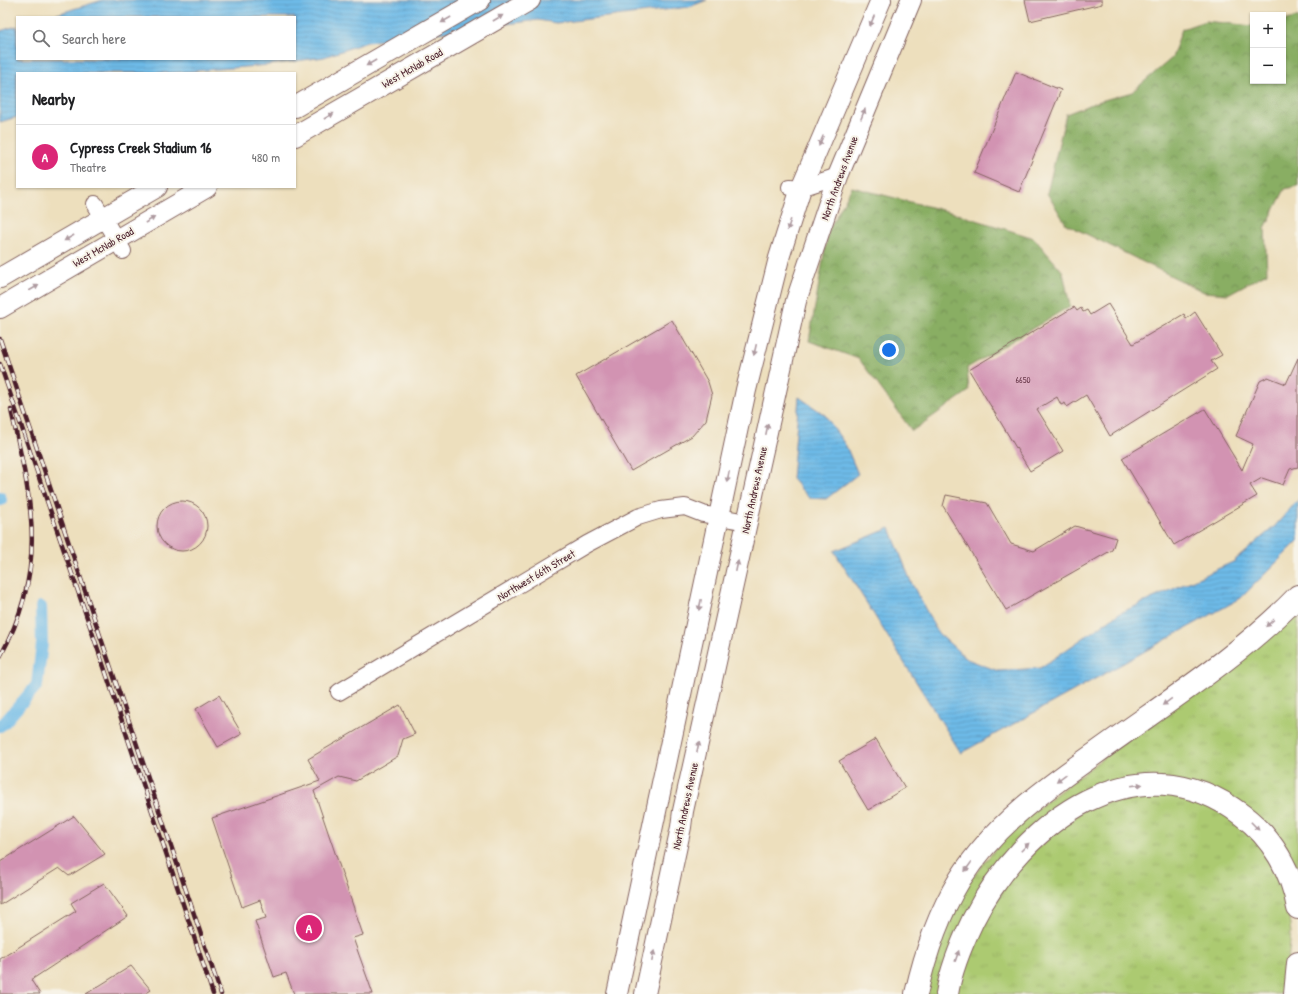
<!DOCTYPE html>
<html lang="en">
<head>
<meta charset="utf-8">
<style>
  :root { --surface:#fff; --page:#f6f6f6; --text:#202124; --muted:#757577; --line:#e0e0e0; --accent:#db2777 }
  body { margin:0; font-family:"Patrick Hand",sans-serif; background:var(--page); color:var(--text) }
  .controls { position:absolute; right:12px; top:12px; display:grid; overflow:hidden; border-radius:0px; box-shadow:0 1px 3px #0004 }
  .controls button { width:36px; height:36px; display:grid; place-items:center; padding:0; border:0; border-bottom:1px solid var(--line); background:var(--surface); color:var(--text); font:20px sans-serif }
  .you { position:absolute; left:889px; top:350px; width:14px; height:14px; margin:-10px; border:3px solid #fff; border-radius:50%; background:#1a73e8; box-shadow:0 0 0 6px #1a73e833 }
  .badge { display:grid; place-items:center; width:26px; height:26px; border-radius:50%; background:var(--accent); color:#fff; font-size:13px; font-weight:700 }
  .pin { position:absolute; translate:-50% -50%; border:2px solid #fff; box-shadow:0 1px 4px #0006 }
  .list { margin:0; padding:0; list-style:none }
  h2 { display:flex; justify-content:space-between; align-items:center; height:52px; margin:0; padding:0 16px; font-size:17px }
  h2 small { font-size:13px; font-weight:400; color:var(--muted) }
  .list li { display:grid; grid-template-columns:26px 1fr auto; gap:12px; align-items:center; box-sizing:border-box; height:64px; padding:0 16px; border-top:1px solid var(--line) }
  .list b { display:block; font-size:15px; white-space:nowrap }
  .list p { margin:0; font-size:13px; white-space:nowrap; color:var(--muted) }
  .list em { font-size:13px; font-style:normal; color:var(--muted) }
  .icon { flex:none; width:22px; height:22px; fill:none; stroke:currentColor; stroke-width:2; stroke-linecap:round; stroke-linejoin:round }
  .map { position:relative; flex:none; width:1298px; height:994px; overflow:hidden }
  .search { position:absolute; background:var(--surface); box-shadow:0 1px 3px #0004; left:16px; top:16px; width:280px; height:44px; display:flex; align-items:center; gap:10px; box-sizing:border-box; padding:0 14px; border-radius:0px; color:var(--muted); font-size:15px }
  .panel { position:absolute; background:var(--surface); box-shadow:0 1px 3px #0004; left:16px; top:72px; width:280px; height:116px; border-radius:0px }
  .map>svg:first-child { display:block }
</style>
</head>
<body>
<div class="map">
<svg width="1298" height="994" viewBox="0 0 1298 994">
  <defs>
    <pattern id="grass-tufts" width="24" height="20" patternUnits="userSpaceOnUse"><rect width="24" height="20" fill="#acca71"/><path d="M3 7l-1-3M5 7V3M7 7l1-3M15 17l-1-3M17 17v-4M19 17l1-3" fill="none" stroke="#96ad62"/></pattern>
    <pattern id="forest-crowns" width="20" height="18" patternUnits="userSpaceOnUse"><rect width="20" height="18" fill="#89ae63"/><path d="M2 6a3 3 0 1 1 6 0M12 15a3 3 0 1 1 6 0" fill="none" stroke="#728d52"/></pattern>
    <pattern id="water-rules" width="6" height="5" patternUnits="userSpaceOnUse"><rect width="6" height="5" fill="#6dbae7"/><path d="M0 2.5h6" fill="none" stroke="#609fc6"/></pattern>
  </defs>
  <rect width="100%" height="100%" fill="#f7f3e8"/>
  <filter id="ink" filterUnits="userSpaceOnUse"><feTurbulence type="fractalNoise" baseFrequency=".025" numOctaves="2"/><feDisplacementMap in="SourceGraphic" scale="8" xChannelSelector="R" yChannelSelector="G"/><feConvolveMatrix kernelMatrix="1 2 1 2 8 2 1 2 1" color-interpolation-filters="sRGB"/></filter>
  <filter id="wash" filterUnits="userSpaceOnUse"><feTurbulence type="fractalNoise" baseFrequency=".012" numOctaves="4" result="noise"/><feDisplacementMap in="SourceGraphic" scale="16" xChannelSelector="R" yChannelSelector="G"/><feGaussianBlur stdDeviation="0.9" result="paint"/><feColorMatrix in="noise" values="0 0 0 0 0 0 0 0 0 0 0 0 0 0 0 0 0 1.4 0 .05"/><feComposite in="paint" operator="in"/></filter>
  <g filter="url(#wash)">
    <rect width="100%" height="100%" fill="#eddfbd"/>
    <!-- grass -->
    <path fill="url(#grass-tufts)" stroke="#7b744e" d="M 1298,608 L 1298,883 L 1275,839 L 1168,778 L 1044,822 L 942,994 L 924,994 L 936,948 L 968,882 L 1016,825 Z
      M 1152,791 L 1217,807 L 1254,838 L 1270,862 L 1281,885 L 1288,909 L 1291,933 L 1288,962 L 1281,994 L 953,994 L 962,963 L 1015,867 L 1085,808 Z"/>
    <!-- forest -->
    <path fill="url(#forest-crowns)" stroke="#6a6647" d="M 1298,17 L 1298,186 L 1285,189 L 1265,228 L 1267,273 L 1228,294 L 1204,292 L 1066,224 L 1047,193 L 1066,114 L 1097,102 L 1132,92 L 1172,58 L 1182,29 L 1205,21 L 1253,26 L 1253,81 L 1283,81 L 1283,21 Z
      M 852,187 L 954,213 L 1034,238 L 1063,272 L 1070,306 L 967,368 L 969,391 L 912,431 L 859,359 L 809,341 L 828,231 Z"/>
    <!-- water -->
    <path fill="url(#water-rules)" stroke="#5c6c89" d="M 103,0 L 707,0 L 689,7 L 556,23 L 538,20 L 367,42 L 324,57 L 269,65 L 169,73 L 17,73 L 17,117 L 0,122 L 0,31 L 17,26 L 17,59 L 295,59 L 295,17 L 47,17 Z
      M 799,397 L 825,415 L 846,446 L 858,474 L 826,499 L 809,498 L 792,479 Z
      M 1298,500 L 1298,541 L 1241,598 L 961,753 L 834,551 L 890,528 L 911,582 L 938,633 L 967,659 L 998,671 L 1040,668 L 1118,614 L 1233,562 L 1274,527 Z"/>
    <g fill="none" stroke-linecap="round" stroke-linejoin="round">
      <!-- canal -->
      <path stroke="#6dbae7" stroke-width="12" d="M 0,497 L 1,500
        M 0,726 L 4,723 L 37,685 L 42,644 L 41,607"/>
    </g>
    <g id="blocks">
      <!-- building -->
      <path fill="#d293b2" d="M 1025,0 L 1102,0 L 1102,4 L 1030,21 Z
        M 1016,72 L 1061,90 L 1019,192 L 974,173 Z
        M 1108,304 L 1133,344 L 1184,314 L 1186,319 L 1195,312 L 1222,355 L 1211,361 L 1217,369 L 1110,436 L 1086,395 L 1067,407 L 1065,403 L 1061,405 L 1057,397 L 1037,409 L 1063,451 L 1030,471 L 969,370 L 1074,307 L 1077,311 L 1081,308 L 1083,312 L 1087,310 L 1090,315 Z
        M 672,320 L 708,382 L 712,395 L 706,420 L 692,436 L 631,471 L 576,376 Z
        M 1298,358 L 1298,467 L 1290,469 L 1283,485 L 1262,478 L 1250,485 L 1257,496 L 1174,545 L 1122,458 L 1205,409 L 1242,470 L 1253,444 L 1236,436 L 1260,381 L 1268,377 L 1286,384 Z
        M 946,495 L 987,503 L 1011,544 L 1034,551 L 1075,526 L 1116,538 L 1112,550 L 1006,610 L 943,506 Z
        M157 526a25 25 0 1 1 50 0a25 25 0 1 1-50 0Z
        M 219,695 L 242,734 L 218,747 L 196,709 Z
        M 400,705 L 415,734 L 403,739 L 398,756 L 356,781 L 339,777 L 314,791 L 363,935 L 353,938 L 373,994 L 294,994 L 286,973 L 274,977 L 255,921 L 266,918 L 260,900 L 242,907 L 212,818 L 320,781 L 308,759 Z
        M 876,739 L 905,788 L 868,810 L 839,761 Z
        M 74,816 L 105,854 L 69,876 L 59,868 L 0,905 L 0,862 Z
        M 104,883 L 128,916 L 31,980 L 40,994 L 0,994 L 0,959 L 76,911 L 71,903 Z
        M 131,966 L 151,990 L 145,994 L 86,994 Z"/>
    </g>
  </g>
  <g filter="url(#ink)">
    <use href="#blocks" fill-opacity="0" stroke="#83625e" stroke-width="1"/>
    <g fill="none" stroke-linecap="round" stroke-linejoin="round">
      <!-- minor casing -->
      <g stroke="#83625e" stroke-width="18">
        <path id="minor" d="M 790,187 L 801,188 L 838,176
          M 95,204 L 123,251
          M 339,692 L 587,544 L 638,517 L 661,510 L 685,507 L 703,514 L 747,522"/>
      </g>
      <!-- major casing -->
      <g stroke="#83625e" stroke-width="22">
        <path id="major" d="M 295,107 L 480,0
          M 295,136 L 530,0
          M 0,278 L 157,187
          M 0,308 L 207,187
          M 617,994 L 746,390 L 779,258 L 801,188 L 881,0
          M 645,994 L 681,827 L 683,811 L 796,301 L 838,176 L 911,0"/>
      </g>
      <!-- highway casing -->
      <g stroke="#83625e" stroke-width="24">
        <path id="highway" d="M 916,994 C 925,954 938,915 960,879 C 994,825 1045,789 1096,753 C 1165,703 1239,657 1298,596
          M 947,994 C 951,968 962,943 973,920 C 1023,822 1137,735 1242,815 C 1272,837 1292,872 1298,908
          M 1295,994 L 1298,963"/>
      </g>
      <!-- minor -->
      <use href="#minor" stroke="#fff" stroke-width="16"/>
      <!-- major -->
      <use href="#major" stroke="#fff" stroke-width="20"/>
      <!-- highway -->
      <use href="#highway" stroke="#fff" stroke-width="22"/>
      <!-- rail casing -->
      <g stroke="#4a1f2b" stroke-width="4.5">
        <path id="rail" d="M 0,339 L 221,994
          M 0,364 L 104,667 L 213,994
          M 0,657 C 49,567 32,503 11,410"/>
      </g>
      <!-- rail -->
      <use href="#rail" stroke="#f7f3e8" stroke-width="3" stroke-dasharray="9" stroke-linecap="butt"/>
    </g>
    <!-- one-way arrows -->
    <defs><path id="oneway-solid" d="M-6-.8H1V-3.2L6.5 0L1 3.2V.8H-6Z"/></defs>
    <g fill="#ae9aa0">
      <use href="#oneway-solid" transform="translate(498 18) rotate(-30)"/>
      <use href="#oneway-solid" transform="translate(446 20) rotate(150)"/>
      <use href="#oneway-solid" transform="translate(872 21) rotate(113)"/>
      <use href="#oneway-solid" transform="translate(371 63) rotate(150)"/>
      <use href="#oneway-solid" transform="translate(863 114) rotate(-68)"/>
      <use href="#oneway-solid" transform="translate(329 116) rotate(-30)"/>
      <use href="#oneway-solid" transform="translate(821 141) rotate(113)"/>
      <use href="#oneway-solid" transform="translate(150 220) rotate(-30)"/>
      <use href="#oneway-solid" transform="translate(789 225) rotate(108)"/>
      <use href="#oneway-solid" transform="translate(69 238) rotate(150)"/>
      <use href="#oneway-solid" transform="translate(34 288) rotate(-30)"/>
      <use href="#oneway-solid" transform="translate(755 350) rotate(103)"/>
      <use href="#oneway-solid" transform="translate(767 429) rotate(-78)"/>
      <use href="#oneway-solid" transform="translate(728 477) rotate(102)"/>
      <use href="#oneway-solid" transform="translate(737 566) rotate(-78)"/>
      <use href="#oneway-solid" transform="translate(700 605) rotate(102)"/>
      <use href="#oneway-solid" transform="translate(1270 623) rotate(138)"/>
      <use href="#oneway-solid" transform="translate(1167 702) rotate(144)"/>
      <use href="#oneway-solid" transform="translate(698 747) rotate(-77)"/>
      <use href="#oneway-solid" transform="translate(1061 778) rotate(144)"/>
      <use href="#oneway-solid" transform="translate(1137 785) rotate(-7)"/>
      <use href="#oneway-solid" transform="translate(1255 826) rotate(46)"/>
      <use href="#oneway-solid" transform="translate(1025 847) rotate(-45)"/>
      <use href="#oneway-solid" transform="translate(968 867) rotate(125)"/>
      <use href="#oneway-solid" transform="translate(653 956) rotate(-78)"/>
      <use href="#oneway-solid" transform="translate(957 956) rotate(-71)"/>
    </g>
  </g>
  <g text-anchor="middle" stroke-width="4" stroke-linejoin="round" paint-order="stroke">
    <!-- number labels -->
    <g font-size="9" fill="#6c3c4d">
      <text x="1023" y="383">6650</text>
    </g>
    <!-- street labels -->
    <g font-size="11" fill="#4a1f2b" stroke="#f7f3e8">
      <text transform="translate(412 68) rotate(-30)" y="4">West McNab Road</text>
      <text transform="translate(839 178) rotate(-70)" y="4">North Andrews Avenue</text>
      <text transform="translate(103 247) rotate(-30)" y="4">West McNab Road</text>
      <text transform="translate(754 490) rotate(-78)" y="4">North Andrews Avenue</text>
      <text transform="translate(536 575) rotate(-31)" y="4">Northwest 66th Street</text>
      <text transform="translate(685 806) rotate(-78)" y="4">North Andrews Avenue</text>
    </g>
  </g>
</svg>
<div class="controls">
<button>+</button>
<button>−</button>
</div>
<div class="you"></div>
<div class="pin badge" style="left:309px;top:928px">A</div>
<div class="search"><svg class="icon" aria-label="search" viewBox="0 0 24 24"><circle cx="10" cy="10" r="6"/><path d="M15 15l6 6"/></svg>Search here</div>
<section class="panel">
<h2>Nearby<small></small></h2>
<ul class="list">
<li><span class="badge">A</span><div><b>Cypress Creek Stadium 16</b><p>Theatre</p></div><em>480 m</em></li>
</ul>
</section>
</div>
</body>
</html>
